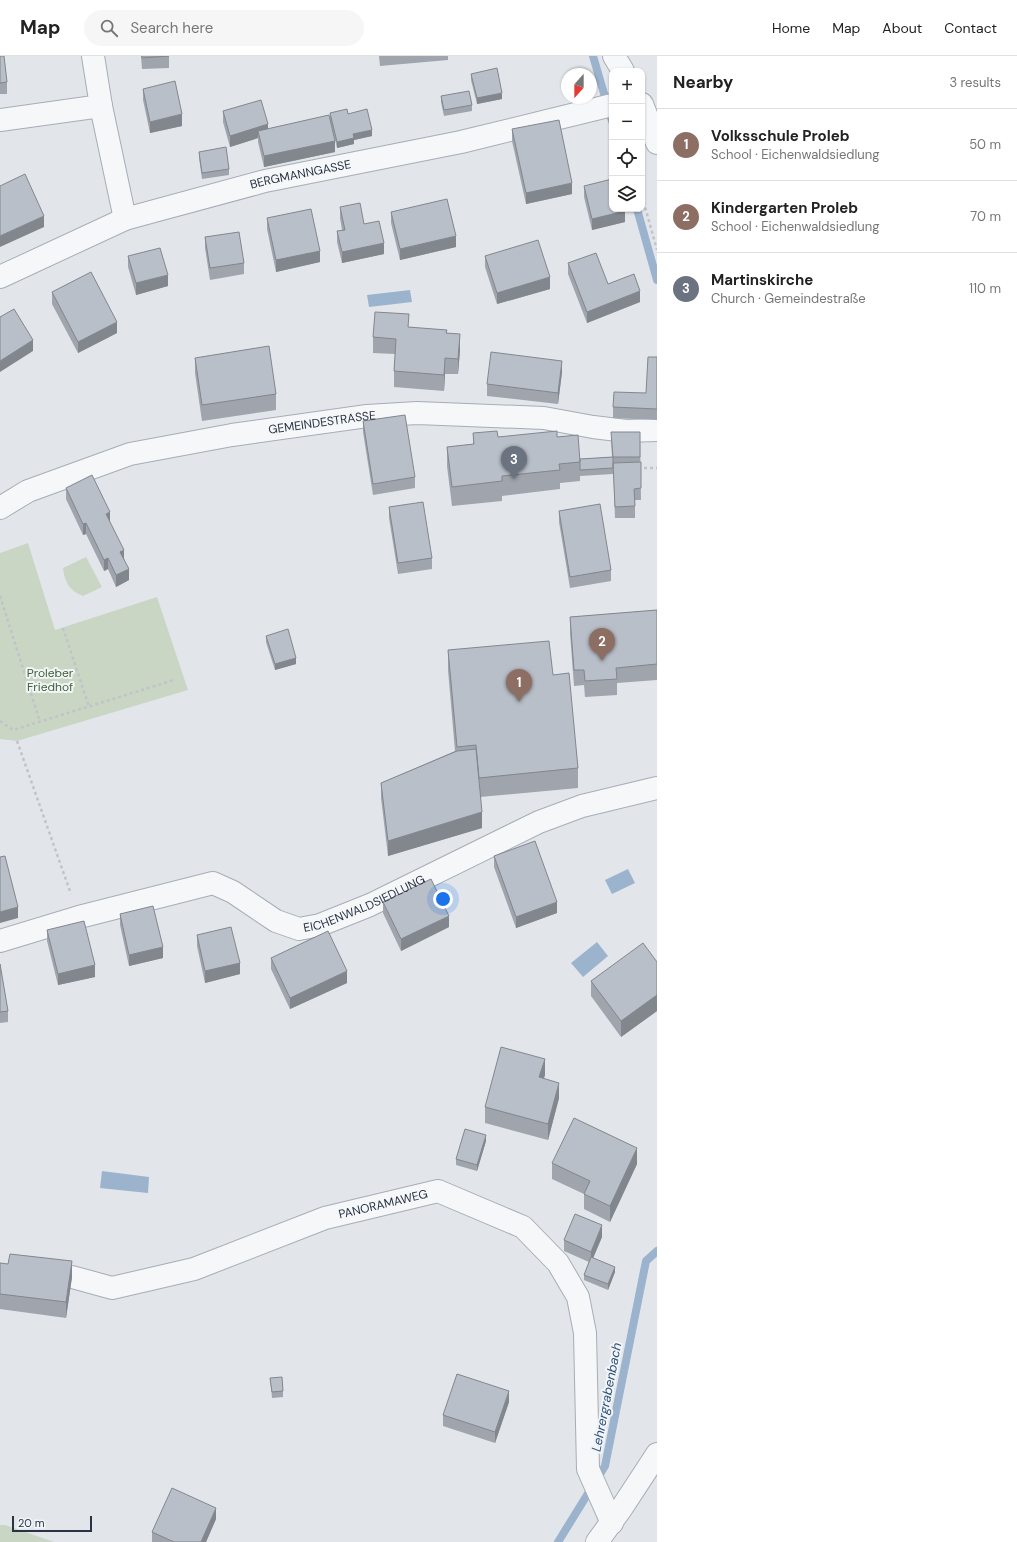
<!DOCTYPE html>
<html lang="en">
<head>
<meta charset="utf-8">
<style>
  :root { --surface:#fff; --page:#f6f6f6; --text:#222; --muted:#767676; --line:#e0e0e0; --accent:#b45309 }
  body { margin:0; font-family:"DM Sans",sans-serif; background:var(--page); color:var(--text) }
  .controls { position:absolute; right:12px; top:12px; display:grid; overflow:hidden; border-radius:8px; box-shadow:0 1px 3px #0004 }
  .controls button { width:36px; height:36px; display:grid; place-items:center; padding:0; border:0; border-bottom:1px solid var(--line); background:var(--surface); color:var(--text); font:20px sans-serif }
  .compass { position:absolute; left:561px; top:12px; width:36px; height:36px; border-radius:50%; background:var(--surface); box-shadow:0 1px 3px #0004; rotate:201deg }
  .scale { position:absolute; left:12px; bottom:10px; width:80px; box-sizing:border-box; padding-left:4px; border:2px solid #293344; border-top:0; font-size:11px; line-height:14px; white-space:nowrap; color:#293344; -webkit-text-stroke:3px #f2f5f8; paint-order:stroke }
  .you { position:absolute; left:443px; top:843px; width:14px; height:14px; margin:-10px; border:3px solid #fff; border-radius:50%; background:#1a73e8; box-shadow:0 0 0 6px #1a73e833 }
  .badge { display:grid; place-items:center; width:26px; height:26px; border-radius:50%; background:var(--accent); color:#fff; font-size:13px; font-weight:700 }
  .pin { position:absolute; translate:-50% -33px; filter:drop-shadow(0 1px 2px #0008) }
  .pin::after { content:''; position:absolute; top:21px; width:14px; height:12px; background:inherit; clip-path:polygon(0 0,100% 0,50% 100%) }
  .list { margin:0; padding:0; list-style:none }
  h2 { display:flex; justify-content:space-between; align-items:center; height:52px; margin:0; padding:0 16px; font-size:17px }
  h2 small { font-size:13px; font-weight:400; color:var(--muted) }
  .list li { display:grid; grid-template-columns:26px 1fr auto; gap:12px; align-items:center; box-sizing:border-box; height:72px; padding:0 16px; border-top:1px solid var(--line) }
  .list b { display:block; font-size:15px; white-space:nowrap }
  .list p { margin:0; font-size:13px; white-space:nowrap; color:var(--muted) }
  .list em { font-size:13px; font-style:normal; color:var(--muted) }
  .icon { flex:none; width:22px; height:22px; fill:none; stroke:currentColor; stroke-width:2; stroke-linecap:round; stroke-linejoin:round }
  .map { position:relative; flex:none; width:657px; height:1486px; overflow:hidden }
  header { display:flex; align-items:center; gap:24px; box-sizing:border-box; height:56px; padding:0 20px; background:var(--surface); border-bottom:1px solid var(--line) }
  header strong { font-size:19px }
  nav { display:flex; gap:22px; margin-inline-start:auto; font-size:14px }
  .search { width:280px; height:36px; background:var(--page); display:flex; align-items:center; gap:10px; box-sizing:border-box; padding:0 14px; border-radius:22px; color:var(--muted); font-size:15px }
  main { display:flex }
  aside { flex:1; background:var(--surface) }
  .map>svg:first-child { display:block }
</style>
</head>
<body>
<header>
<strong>Map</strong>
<div class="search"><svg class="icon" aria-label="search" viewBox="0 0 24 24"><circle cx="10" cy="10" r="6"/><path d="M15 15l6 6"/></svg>Search here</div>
<nav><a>Home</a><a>Map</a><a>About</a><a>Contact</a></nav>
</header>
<main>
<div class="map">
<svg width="657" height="1486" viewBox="0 0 657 1486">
  <rect width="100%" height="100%" fill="#e2e6eb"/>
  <!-- green -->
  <path fill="#c8d6c3" d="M 28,487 L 55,574 L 157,541 L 188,634 L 17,685 L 0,683 L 0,497 Z
    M 86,501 L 102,531 L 83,540 C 69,534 65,527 63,512 Z
    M 0,1469 L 5,1469 L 54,1486 L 0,1486 Z"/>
  <!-- water -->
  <path fill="#9bb3cd" d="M 410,234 L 412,246 L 369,251 L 367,239 Z
    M 628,813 L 635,827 L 612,838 L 605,824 Z
    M 597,886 L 608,900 L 583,921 L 571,907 Z
    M 102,1115 L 149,1121 L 148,1137 L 100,1132 Z"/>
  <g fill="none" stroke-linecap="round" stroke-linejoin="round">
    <!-- stream -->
    <path stroke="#9bb3cd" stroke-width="8" d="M 593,0 L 612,65
      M 637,153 L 657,224
      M 558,1486 L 605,1410 L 646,1205 L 657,1195"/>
    <!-- street casing -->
    <g stroke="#a7adb6" stroke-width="24">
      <g id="street">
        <path d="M 614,0 L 623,15"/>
        <path d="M 642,48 L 657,87"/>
        <path d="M 101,50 L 125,163"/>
        <path d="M 0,64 L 101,50 L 93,0"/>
        <path id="s1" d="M 0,221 L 125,163 L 265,125 L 461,86 L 612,49"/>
        <path id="s2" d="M 0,452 L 28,435 L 130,398 L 232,379 L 367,360 L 417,357 L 544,362 L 593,371 L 626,375 L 657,374"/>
        <path id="s3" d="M 0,885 L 79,861 L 213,827 L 233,836 L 276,865 L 299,873 L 320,869 L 370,849 L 539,766 L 582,750 L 657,732"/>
        <path id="s4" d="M 72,1221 L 112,1232 L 194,1213 L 325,1162 L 438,1135 L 523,1171 L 558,1207 L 578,1241 L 585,1277 L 588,1413 L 612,1467"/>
        <path d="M 597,1486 L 621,1453 L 657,1398"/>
      </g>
    </g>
    <!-- path -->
    <path stroke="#c0c4ca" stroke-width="2.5" stroke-dasharray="3 3" stroke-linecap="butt" d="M 642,140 L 657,194
      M 638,412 L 657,412
      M 0,540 L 40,666
      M 63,572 L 89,651
      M 0,665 L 13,674 L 174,624
      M 17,685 L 71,838"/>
    <!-- street -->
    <use href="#street" stroke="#f5f7f9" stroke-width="22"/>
  </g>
  <!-- wall -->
  <path fill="#9fa4ad" d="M 0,0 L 7,26 L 7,38 L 0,38 Z
    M 141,0 L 169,0 L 169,12 L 142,13 Z
    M 379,0 L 448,0 L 448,4 L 380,10 Z
    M 471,18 L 502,43 L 477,48 L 471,24 Z
    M 143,33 L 182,70 L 150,77 L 143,44 Z
    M 441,40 L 472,49 L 472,55 L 444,60 L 441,46 Z
    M 223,55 L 268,73 L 330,62 L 330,57 L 348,58 L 372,80 L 354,84 L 354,88 L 337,92 L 330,63 L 335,96 L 264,111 L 258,86 L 258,82 L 230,91 L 223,66 Z
    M 512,73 L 572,138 L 526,148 L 512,85 Z
    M 199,96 L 229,113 L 229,119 L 202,123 L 199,102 Z
    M 584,130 L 625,166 L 592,174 L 584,141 Z
    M 340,151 L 384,198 L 342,207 L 337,186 L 337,175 L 342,174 L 340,162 Z
    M 391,156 L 456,191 L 400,204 L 391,167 Z
    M 267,162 L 320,206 L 276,216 L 267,173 Z
    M 205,181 L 244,207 L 244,218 L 210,224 L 205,192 Z
    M 128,200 L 168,230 L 136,239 L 128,211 Z
    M 485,200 L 550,233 L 497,248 L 485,211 Z
    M 568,207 L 608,228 L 640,246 L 587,267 L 568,218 Z
    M 52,236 L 117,277 L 78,297 L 52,248 Z
    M 409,271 L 447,277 L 460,294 L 458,318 L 445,318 L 444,335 L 394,331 L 394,315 L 395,298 L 373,297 L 373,281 Z
    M 657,301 L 657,364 L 613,362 L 613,351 L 646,337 Z
    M 195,302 L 276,338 L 276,354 L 202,365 L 195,317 Z
    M 562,316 L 558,348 L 487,340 L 487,328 Z
    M 363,365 L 415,421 L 415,432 L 373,439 L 363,376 Z
    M 640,376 L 641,444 L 635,444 L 635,462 L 615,462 L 613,407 L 613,418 L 580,420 L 580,425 L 560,427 L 560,433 L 502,440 L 502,445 L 452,450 L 447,410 L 447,391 L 473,388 L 473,377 L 498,381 L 557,381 L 580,403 L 612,401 L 611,382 Z
    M 66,432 L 110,467 L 124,502 L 129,524 L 116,531 L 108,513 L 104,515 L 86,478 L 83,479 L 66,443 Z
    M 389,451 L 432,502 L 432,513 L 398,518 L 389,462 Z
    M 559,455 L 611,514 L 611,525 L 570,532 L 559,466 Z
    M 657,554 L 657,624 L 617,627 L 617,639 L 585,641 L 584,629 L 574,630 L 570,577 L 570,561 Z
    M 266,580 L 296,608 L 275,614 L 266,586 Z
    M 448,594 L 553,619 L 578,712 L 578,732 L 480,741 L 482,772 L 388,800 L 381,742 L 381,727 L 455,695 L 448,614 Z
    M 494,800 L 557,857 L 516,872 L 494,811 Z
    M 383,846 L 449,871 L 401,895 L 383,857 Z
    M 120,858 L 163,902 L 129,910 L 120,869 Z
    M 47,874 L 95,921 L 58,929 L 47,885 Z
    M 197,879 L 240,918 L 205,927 L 197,890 Z
    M 271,902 L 347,927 L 290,953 L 271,913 Z
    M 657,906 L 657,955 L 621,981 L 591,940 L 591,925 Z
    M 0,908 L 8,955 L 8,966 L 0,967 Z
    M 545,1019 L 544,1022 L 559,1042 L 548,1084 L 485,1067 L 485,1051 Z
    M 486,1085 L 477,1115 L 456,1109 L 456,1103 Z
    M 552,1107 L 637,1108 L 610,1166 L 584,1153 L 584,1138 L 552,1123 Z
    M 602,1181 L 593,1202 L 615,1216 L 608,1234 L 584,1224 L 584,1219 L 589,1206 L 564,1195 L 564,1184 Z
    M 0,1207 L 72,1221 L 66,1262 L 0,1253 Z
    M 270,1322 L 283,1335 L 283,1341 L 272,1342 Z
    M 509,1346 L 495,1387 L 443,1370 L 443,1359 Z
    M 216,1463 L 206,1486 L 152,1486 L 152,1476 Z"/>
  <!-- shaded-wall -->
  <path fill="#82868d" d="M 502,37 L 502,43 L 477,48 L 477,42 Z
    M 182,58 L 182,70 L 150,77 L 150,66 Z
    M 268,68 L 268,79 L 258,75 L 258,82 L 230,91 L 230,80 Z
    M 372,74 L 372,80 L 354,84 L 354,88 L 337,92 L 337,86 L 353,78 Z
    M 335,85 L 335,96 L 264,111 L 264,100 Z
    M 572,127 L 572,138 L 526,148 L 526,137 Z
    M 625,155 L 625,166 L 592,174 L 592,163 Z
    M 44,160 L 44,171 L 0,191 L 0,180 Z
    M 456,180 L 456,191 L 400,204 L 400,193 Z
    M 384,187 L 384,198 L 342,207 L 342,196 Z
    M 320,195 L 320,206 L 276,216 L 276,204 Z
    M 168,219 L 168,230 L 136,239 L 136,227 Z
    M 550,221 L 550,233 L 497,248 L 497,237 Z
    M 640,235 L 640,246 L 587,267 L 587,256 Z
    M 117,266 L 117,277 L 78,297 L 78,286 Z
    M 460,278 L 460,294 L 458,318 L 458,303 Z
    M 33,284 L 33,295 L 0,316 L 0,305 Z
    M 445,302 L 445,318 L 444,335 L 444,319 Z
    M 562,305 L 562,316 L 558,348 L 558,337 Z
    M 110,456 L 110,467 L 106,458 Z
    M 86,467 L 86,478 L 83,479 L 83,468 Z
    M 124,494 L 124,505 L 120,496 Z
    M 108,502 L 108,513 L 104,515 L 104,504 Z
    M 129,513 L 129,524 L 116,531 L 116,519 Z
    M 296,602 L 296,608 L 275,614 L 275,608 Z
    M 482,756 L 482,772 L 388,800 L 388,785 Z
    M 557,846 L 557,857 L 516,872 L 516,861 Z
    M 18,851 L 18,862 L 0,867 L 0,856 Z
    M 449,860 L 449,871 L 401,895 L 401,883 Z
    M 163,891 L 163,902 L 129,910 L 129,899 Z
    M 240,907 L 240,918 L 205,927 L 205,915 Z
    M 95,909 L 95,921 L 58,929 L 58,918 Z
    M 347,915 L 347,927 L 290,953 L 290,942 Z
    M 657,939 L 657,955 L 621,981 L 621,965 Z
    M 545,1003 L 545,1019 L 539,1037 L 539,1021 Z
    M 559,1027 L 559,1042 L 548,1084 L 548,1068 Z
    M 486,1079 L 486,1085 L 477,1115 L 477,1109 Z
    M 637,1092 L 637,1108 L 610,1166 L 610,1150 Z
    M 602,1169 L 602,1181 L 591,1207 L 591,1196 Z
    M 72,1205 L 72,1221 L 66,1262 L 66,1246 Z
    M 615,1211 L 615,1216 L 608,1234 L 608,1228 Z
    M 509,1335 L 509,1346 L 495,1387 L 495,1376 Z
    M 216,1452 L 216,1463 L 206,1486 L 201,1486 Z"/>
  <!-- building -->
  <path fill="#b9bfc9" stroke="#82868d" d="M 0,0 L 4,0 L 7,26 L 0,27 Z
    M 142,0 L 169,0 L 142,2 Z
    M 497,12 L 502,37 L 477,42 L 471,18 Z
    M 175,25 L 182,58 L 150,66 L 143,33 Z
    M 469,35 L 472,49 L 444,54 L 441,40 Z
    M 261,44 L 268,68 L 230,80 L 223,55 Z
    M 347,53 L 348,58 L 367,53 L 372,74 L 353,78 L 354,82 L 337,86 L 330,57 Z
    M 329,59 L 335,85 L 264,100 L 258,75 Z
    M 559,64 L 572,127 L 526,137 L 512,73 Z
    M 226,91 L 229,113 L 202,117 L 199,96 Z
    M 25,118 L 44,160 L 0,180 L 0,130 Z
    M 612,123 L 612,153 L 625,153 L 625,155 L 592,163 L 584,130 Z
    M 447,143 L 456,180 L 400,193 L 391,156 Z
    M 360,147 L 364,168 L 379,165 L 384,187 L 342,196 L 337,175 L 345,174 L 340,151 Z
    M 311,153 L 320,195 L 276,204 L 267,162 Z
    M 239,176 L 244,207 L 210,212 L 205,181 Z
    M 538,184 L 550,221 L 497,237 L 485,200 Z
    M 160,192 L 168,219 L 136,227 L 128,200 Z
    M 596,197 L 608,228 L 634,218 L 640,235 L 587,256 L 568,207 Z
    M 91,216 L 117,266 L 78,286 L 52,236 Z
    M 14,253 L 33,284 L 0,305 L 0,261 Z
    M 375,256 L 409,258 L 408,271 L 447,274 L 446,277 L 460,278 L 458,303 L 445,302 L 444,319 L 394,315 L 396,283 L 373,281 Z
    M 269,290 L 276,338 L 202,349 L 195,302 Z
    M 491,296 L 562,305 L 558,337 L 487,328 Z
    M 648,301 L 657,301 L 657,353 L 613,351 L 614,336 L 646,337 Z
    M 405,359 L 415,421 L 373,428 L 363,365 Z
    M 497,375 L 498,381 L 557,375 L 557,381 L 578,379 L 580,406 L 559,408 L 560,414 L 502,420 L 502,425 L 452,431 L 447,391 L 474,388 L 473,377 Z
    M 611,376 L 640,376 L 640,401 L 613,401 Z
    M 613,401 L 613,412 L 580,414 L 580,403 Z
    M 641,406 L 641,432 L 634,433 L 635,450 L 615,451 L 613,407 Z
    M 92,419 L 110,456 L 106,458 L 124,494 L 120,496 L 129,513 L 116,519 L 108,502 L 104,504 L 86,467 L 83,468 L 66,432 Z
    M 423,446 L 432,502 L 398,507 L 389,451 Z
    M 600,448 L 611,514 L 570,521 L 559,455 Z
    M 657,554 L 657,608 L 616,612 L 617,623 L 585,625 L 584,614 L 574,614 L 570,561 Z
    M 288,573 L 296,602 L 275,608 L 266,580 Z
    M 549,585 L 553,619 L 569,617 L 578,712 L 479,722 L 476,689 L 457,691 L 448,594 Z
    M 476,693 L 482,756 L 388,785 L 381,727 L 457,695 Z
    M 535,785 L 557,846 L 516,861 L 494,800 Z
    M 5,800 L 18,851 L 0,856 L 0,801 Z
    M 431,823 L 449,860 L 401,883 L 383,846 Z
    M 153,850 L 163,891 L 129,899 L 120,858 Z
    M 84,865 L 95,909 L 58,918 L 47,874 Z
    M 231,871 L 240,907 L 205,915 L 197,879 Z
    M 328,875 L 347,915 L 290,942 L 271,902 Z
    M 643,887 L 657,906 L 657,939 L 621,965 L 591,925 Z
    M 0,908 L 8,955 L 0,956 Z
    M 501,991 L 545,1003 L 539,1021 L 559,1027 L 548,1068 L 485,1051 Z
    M 574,1062 L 637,1092 L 610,1150 L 584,1138 L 590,1125 L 552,1107 Z
    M 465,1073 L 486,1079 L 477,1109 L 456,1103 Z
    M 575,1158 L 602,1169 L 591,1196 L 564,1184 Z
    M 10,1198 L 72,1205 L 66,1246 L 0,1238 L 0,1207 L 8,1208 Z
    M 591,1201 L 615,1211 L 608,1228 L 584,1219 Z
    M 457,1318 L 509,1335 L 495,1376 L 443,1359 Z
    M 282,1321 L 283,1335 L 272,1336 L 270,1322 Z
    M 172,1432 L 216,1452 L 201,1486 L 174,1486 L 152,1476 Z"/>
  <g text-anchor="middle" stroke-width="4" stroke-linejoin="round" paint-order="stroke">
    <!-- street labels -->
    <g font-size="12" fill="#293344" stroke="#f2f5f8">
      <text dy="4" stroke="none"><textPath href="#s1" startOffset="319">BERGMANNGASSE</textPath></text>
      <text dy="4" stroke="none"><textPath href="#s2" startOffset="336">GEMEINDESTRASSE</textPath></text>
      <text dy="4" stroke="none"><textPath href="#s3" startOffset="389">EICHENWALDSIEDLUNG</textPath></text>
      <text dy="4" stroke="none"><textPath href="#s4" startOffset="326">PANORAMAWEG</textPath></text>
    </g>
    <!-- park labels -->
    <g font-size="12" fill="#3e6135" stroke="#f2f5f8">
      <text x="50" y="621">Proleber<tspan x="50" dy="14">Friedhof</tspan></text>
    </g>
    <!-- water labels -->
    <g font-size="13" font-style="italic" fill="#30527b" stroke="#f2f5f8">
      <text transform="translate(606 1341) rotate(-79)" y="5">Lehrergrabenbach</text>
    </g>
  </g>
</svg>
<div class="controls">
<button>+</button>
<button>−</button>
<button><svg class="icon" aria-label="locate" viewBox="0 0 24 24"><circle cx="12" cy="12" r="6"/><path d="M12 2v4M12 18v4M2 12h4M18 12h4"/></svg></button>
<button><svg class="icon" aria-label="layers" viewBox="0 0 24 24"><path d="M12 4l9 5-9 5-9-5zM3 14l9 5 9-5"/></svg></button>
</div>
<svg class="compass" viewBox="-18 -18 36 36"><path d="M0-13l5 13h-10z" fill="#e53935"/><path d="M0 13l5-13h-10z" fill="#767676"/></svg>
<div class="scale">20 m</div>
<div class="you"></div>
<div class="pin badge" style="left:519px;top:646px;background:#8d6e63">1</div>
<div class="pin badge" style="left:602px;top:605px;background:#8d6e63">2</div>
<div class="pin badge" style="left:514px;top:423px;background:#6b7280">3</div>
</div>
<aside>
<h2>Nearby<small>3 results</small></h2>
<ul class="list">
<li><span class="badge" style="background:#8d6e63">1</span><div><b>Volksschule Proleb</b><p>School · Eichenwaldsiedlung</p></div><em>50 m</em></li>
<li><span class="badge" style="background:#8d6e63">2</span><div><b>Kindergarten Proleb</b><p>School · Eichenwaldsiedlung</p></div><em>70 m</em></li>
<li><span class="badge" style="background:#6b7280">3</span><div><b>Martinskirche</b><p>Church · Gemeindestraße</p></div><em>110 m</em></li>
</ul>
</aside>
</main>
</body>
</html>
